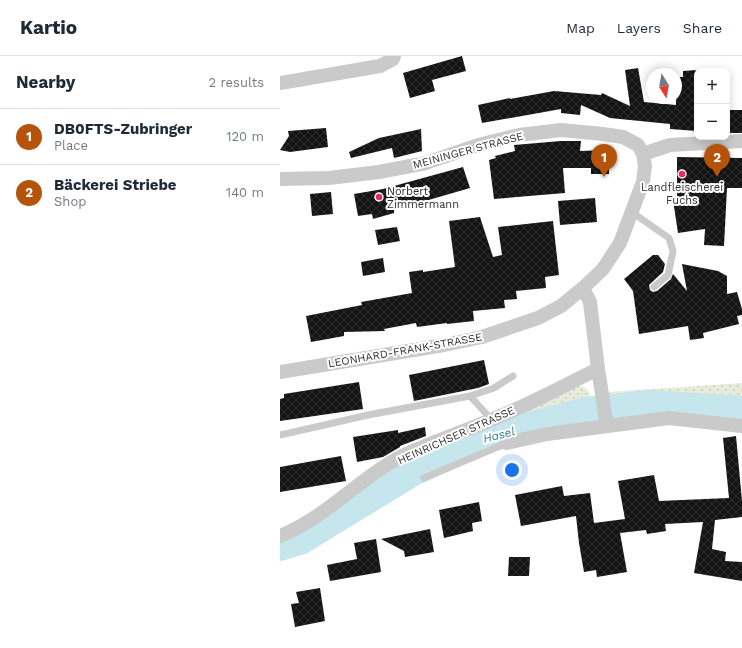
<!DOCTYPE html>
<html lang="en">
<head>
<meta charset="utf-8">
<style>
  :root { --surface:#fff; --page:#f6f6f7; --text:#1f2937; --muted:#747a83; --line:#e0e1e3; --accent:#b45309 }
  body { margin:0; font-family:"Work Sans",sans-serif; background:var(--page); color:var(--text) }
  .controls { position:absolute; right:12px; top:12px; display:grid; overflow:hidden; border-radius:8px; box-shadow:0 2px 10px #0003 }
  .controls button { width:36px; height:36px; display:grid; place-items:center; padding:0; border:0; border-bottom:1px solid var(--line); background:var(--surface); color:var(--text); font:20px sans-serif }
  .compass { position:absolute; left:366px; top:12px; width:36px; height:36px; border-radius:50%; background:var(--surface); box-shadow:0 2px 10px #0003; rotate:169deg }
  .you { position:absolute; left:232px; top:414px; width:14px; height:14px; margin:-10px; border:3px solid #fff; border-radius:50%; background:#1a73e8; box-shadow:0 0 0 6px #1a73e833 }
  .badge { display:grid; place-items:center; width:26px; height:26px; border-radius:50%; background:var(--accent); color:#fff; font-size:13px; font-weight:700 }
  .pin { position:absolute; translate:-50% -33px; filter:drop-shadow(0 1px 2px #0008) }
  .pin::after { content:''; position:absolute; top:21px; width:14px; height:12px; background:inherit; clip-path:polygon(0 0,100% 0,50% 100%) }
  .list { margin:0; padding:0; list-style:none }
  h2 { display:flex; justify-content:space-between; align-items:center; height:52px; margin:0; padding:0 16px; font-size:17px }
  h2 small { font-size:13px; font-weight:400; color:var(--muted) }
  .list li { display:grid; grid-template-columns:26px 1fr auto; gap:12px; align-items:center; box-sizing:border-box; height:56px; padding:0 16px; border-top:1px solid var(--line) }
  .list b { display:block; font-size:15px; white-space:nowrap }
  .list p { margin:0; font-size:13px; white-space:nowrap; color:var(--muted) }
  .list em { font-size:13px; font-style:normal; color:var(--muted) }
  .map { position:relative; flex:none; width:462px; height:592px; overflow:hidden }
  header { display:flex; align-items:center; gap:24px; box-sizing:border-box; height:56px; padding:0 20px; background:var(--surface); border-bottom:1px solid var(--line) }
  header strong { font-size:19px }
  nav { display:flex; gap:22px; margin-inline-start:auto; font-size:14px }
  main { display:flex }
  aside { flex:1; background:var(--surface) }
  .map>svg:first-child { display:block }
</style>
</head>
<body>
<header>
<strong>Kartio</strong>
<nav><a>Map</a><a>Layers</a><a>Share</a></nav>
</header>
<main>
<aside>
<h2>Nearby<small>2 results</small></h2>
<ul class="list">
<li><span class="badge">1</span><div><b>DB0FTS-Zubringer</b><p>Place</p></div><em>120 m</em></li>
<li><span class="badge">2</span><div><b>Bäckerei Striebe</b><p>Shop</p></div><em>140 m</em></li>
</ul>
</aside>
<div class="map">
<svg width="462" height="592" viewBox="0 0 462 592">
  <defs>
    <pattern id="grass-dots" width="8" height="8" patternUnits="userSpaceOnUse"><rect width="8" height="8" fill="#e7ecda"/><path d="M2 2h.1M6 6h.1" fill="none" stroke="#c6cbbb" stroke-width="1.8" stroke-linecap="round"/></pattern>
    <pattern id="building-cross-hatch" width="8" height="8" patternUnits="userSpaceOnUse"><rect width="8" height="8" fill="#141414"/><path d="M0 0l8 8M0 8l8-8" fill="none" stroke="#2e2e2e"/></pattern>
  </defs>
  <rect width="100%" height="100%" fill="#fff"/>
  <!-- grass -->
  <path fill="url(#grass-dots)" d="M 462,327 L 462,362 L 417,360 L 412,354 L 334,360 L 328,336 Z
    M 291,329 C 303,330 309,331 312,344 L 259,354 L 228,363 Z"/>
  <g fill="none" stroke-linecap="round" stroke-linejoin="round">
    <!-- river -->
    <path stroke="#c5e6ed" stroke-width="30" d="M 0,490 L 20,484 L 133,415 L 203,383 L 307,356 L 369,349 L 462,355"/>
  </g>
  <!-- building -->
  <path fill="url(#building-cross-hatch)" d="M 182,0 L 186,15 L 152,24 L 155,35 L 130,42 L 123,17 Z
    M 358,12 L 364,46 L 396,49 L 396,21 L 403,21 L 403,15 L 417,14 L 417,75 L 390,73 L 390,68 L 330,62 L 301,49 L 300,59 L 281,57 L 281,53 L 202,67 L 198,49 L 230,42 L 230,43 L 274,35 L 321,39 L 322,37 L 350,50 L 345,14 Z
    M 447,54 L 462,54 L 462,77 L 447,77 Z
    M 46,72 L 48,91 L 10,96 L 0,94 L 9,80 L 8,75 Z
    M 141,73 L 142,95 L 114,102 L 112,92 L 71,102 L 69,96 L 99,82 Z
    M 281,85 L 301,85 L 300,95 L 328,94 L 329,118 L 311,118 L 311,112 L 283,112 L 285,137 L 214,143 L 209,104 L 216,102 L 215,100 L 235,95 L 234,89 Z
    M 397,101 L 462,102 L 462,132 L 447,132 L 444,190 L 424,189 L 425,173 L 398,177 L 393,144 L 397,143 Z
    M 183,111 L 190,132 L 114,154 L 114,157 L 93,163 L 92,158 L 78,160 L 74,138 L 103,133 Z
    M 51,136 L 53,158 L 32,160 L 30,138 Z
    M 315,142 L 317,166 L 280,169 L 278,145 Z
    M 200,161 L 213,201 L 222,199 L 218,171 L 273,165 L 279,219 L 265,221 L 266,232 L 236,235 L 237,243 L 224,244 L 225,252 L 193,255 L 194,265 L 167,268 L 167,267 L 137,271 L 136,267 L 104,273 L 105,275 L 64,276 L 64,280 L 31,286 L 26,260 L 82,249 L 81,246 L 132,237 L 129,216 L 143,214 L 143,216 L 175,211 L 169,165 Z
    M 117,171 L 120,185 L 98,189 L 95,174 Z
    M 373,199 L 378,199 L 385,208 L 383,216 L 369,229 L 370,234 L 373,236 L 377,235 L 391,223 L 393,218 L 407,235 L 402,208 L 438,215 L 447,220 L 447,238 L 457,236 L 462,253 L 462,259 L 457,260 L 459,268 L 423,277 L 424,282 L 410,284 L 408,270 L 359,278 L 353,235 L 344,223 Z
    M 103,202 L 105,216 L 83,220 L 81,206 Z
    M 204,304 L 209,328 L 198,332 L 134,345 L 129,319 Z
    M 79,326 L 83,353 L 0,365 L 0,343 L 4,342 L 4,338 Z
    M 145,371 L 146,380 L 120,390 L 120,391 L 103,401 L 77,406 L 73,381 L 118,374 L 118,377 Z
    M 456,380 L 462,445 L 462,461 L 435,464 L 432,493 L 446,496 L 445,505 L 462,506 L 462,525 L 414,517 L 423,466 L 385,468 L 386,475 L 367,478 L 366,474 L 340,477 L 347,516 L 317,521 L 316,514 L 304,516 L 299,487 L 296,460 L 241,470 L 235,439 L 282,430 L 284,440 L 310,437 L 314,467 L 345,463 L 338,425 L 374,419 L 379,445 L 449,442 L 443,382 Z
    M 61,400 L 66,425 L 0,436 L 0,411 Z
    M 199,446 L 202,465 L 192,467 L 193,475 L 164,482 L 159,454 Z
    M 150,473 L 154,496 L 125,501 L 124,495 L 101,483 Z
    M 96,483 L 101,516 L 50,525 L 47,509 L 77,503 L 74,487 Z
    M 229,501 L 250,501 L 249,520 L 228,520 Z
    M 40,532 L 45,565 L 15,571 L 11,548 L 19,547 L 16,536 Z"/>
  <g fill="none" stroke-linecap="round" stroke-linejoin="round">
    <!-- service -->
    <path stroke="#cacaca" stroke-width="7" d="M 353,157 L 389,182 L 393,195 L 388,219 L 374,231
      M 190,340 L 214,332 L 233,320
      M 0,379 L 88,359 L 190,340 L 212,364
      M 144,422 L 227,387"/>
    <!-- minor -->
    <path stroke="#cacaca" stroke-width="14" d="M 0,27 L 100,10 L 113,3 L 114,0
      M 363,98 L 390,89 L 462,85
      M 0,123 L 49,122 L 99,116 L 146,107 L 198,89 L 239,79 L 281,74 L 323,78 L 343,81 L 358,89 L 363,98 L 365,110 L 363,126 L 340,187 L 323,213 L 303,232 L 281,250 L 258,262 L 202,281 L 164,289 L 0,316
      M 318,313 L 327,370
      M 227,387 L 267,378 L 389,362 L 462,370
      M 0,480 C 46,462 80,421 124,399 C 152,386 183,376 211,364 C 248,349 283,330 318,313 L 310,246 L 303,232"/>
  </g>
  <!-- markers -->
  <g fill="#ed2661" stroke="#fff" stroke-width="1.5">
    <circle cx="402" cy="118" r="4"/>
    <circle cx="99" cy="141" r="4"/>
  </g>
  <g text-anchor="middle" stroke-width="4" stroke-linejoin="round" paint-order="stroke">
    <!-- street labels -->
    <g font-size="11" fill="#2d2d2d" stroke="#fff">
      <text transform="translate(188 94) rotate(-15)" y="4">MEININGER STRASSE</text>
      <text transform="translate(125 294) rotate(-10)" y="4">LEONHARD-FRANK-STRASSE</text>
      <text transform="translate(176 379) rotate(-24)" y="4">HEINRICHSER STRASSE</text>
    </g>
    <!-- poi labels -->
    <g font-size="11" fill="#2d2d2d" stroke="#fff">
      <text x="402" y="135">Landfleischerei<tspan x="402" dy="13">Fuchs</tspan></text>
      <text x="107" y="139" text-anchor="start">Norbert<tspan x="107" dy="13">Zimmermann</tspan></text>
    </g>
    <!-- water labels -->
    <g font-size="12" font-style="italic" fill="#367d8c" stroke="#fff">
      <text transform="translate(219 379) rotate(-15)" y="4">Hasel</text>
    </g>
  </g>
</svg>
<div class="controls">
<button>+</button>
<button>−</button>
</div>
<svg class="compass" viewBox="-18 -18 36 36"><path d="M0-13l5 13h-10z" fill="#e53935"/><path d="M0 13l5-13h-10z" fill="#747a83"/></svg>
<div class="you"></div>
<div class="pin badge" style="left:324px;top:121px">1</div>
<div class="pin badge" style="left:437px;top:121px">2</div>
</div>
</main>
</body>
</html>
